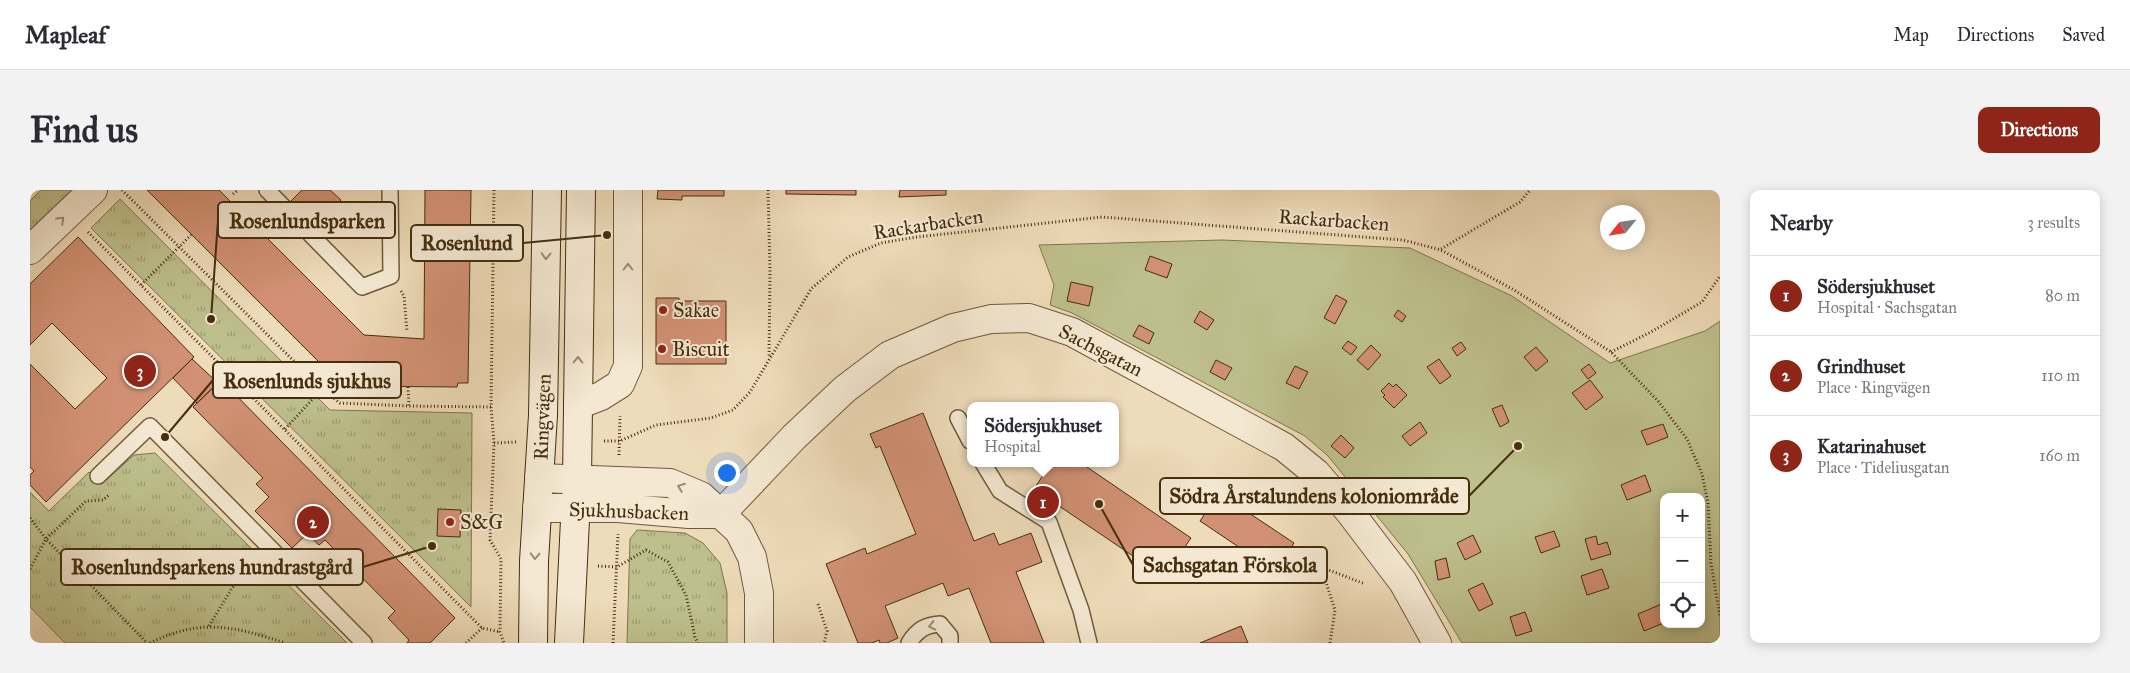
<!DOCTYPE html>
<html lang="en">
<head>
<meta charset="utf-8">
<style>
  :root { --surface:#fff; --page:#f2f2f3; --text:#2b2b33; --muted:#7c7c81; --line:#e1e1e2; --accent:#8f2418 }
  body { margin:0; font-family:"IM FELL Great Primer",serif; background:var(--page); color:var(--text) }
  .controls { position:absolute; right:15px; bottom:15px; display:grid; overflow:hidden; border-radius:10px; box-shadow:0 2px 12px #0003 }
  .controls button { width:45px; height:45px; display:grid; place-items:center; padding:0; border:0; border-bottom:1px solid var(--line); background:var(--surface); color:var(--text); font:25px sans-serif }
  .compass { position:absolute; left:1570px; top:15px; width:45px; height:45px; border-radius:50%; background:var(--surface); box-shadow:0 2px 12px #0003; rotate:240deg }
  .you { position:absolute; left:696px; top:282px; width:18px; height:18px; margin:-12px; border:4px solid #fff; border-radius:50%; background:#1a73e8; box-shadow:0 0 0 8px #1a73e833 }
  .badge { display:grid; place-items:center; width:32px; height:32px; border-radius:50%; background:var(--accent); color:#fff; font-size:16px; font-weight:700 }
  .pin { position:absolute; translate:-50% -50%; border:2px solid #fff; box-shadow:0 1px 5px #0006 }
  .popup { position:absolute; left:937px; top:212px; width:152px; height:65px; box-sizing:border-box; display:grid; place-content:center; border-radius:10px; background:var(--surface); filter:drop-shadow(0 1px 4px #0005); font-size:16px; white-space:nowrap; color:var(--muted) }
  .popup b { font-size:19px; color:var(--text) }
  .popup::after { content:''; position:absolute; left:50%; top:100%; margin-left:-10px; border:10px solid transparent; border-top-color:var(--surface) }
  .list { margin:0; padding:0; list-style:none }
  h2 { display:flex; justify-content:space-between; align-items:center; height:65px; margin:0; padding:0 20px; font-size:21px }
  h2 small { font-size:16px; font-weight:400; color:var(--muted) }
  .list li { display:grid; grid-template-columns:32px 1fr auto; gap:15px; align-items:center; box-sizing:border-box; height:80px; padding:0 20px; border-top:1px solid var(--line) }
  .list b { display:block; font-size:19px; white-space:nowrap }
  .list p { margin:0; font-size:16px; white-space:nowrap; color:var(--muted) }
  .list em { font-size:16px; font-style:normal; color:var(--muted) }
  .icon { flex:none; width:28px; height:28px; fill:none; stroke:currentColor; stroke-width:2; stroke-linecap:round; stroke-linejoin:round }
  .map { position:relative; flex:none; width:1690px; height:453px; overflow:hidden; border-radius:10px }
  header { display:flex; align-items:center; gap:30px; box-sizing:border-box; height:70px; padding:0 25px; background:var(--surface); border-bottom:1px solid var(--line) }
  header strong { font-size:24px }
  nav { display:flex; gap:28px; margin-inline-start:auto; font-size:18px }
  .intro { display:flex; align-items:center; justify-content:space-between; box-sizing:border-box; height:120px; padding:0 30px }
  h1 { margin:0; font-size:35px }
  .button { padding:12px 22px; border-radius:10px; background:var(--accent); color:#fff; font-size:18px; font-weight:700 }
  main { display:flex; gap:30px; padding:0 30px }
  aside { flex:1; background:var(--surface); border-radius:10px; box-shadow:0 2px 12px #0003 }
  .map>svg:first-child { display:block }
</style>
</head>
<body>
<header>
<strong>Mapleaf</strong>
<nav><a>Map</a><a>Directions</a><a>Saved</a></nav>
</header>
<div class="intro"><h1>Find us</h1><a class="button">Directions</a></div>
<main>
<div class="map">
<svg width="1690" height="453" viewBox="0 0 1690 453">
  <defs>
    <pattern id="park-tufts" width="24" height="20" patternUnits="userSpaceOnUse" patternTransform="scale(1.25)"><rect width="24" height="20" fill="#bdbf8c"/><path d="M3 7l-1-3M5 7V3M7 7l1-3M15 17l-1-3M17 17v-4M19 17l1-3" fill="none" stroke="#9b9c71"/></pattern>
  </defs>
  <rect width="100%" height="100%" fill="#eedbb9"/>
  <filter id="stains"><feTurbulence type="fractalNoise" baseFrequency=".004" numOctaves="4"/><feColorMatrix values="0 0 0 0 .2 0 0 0 0 .09 0 0 0 0 .02 0 0 0 .5 -.17"/></filter>
  <radialGradient id="worn" r=".72"><stop offset=".6" stop-color="#630" stop-opacity="0"/><stop offset="1" stop-color="#630" stop-opacity=".3"/></radialGradient>
  <!-- park -->
  <path fill="url(#park-tufts)" stroke="#80764d" d="M 11,0 L 42,0 L 0,40 L 0,11 Z
    M 90,9 L 300,220 L 442,223 L 441,417 L 61,38 Z
    M 125,263 L 317,453 L 35,453 L 0,417 L 0,302 L 19,321 L 59,282 L 72,294 L 104,265 Z
    M 607,340 L 655,343 L 673,353 L 690,373 L 697,403 L 697,453 L 597,453 L 600,349 Z"/>
  <!-- garden -->
  <path fill="#bdbf8c" stroke="#80764d" fill-rule="evenodd" d="M 1192,50 L 1380,58 L 1482,106 L 1580,173 L 1675,141 L 1690,131 L 1690,453 L 1432,453 L 1378,364 L 1298,266 L 1275,246 L 1042,123 L 1020,115 L 1024,95 L 1009,55 ZM 1634,307 L 1671,307 L 1671,434 L 1634,434 Z"/>
  <!-- building -->
  <path fill="#d29174" stroke="#442e0e" d="M 117,0 L 189,0 L 334,145 L 394,149 L 395,0 L 441,0 L 438,193 L 428,193 L 427,197 L 313,196 Z
    M 272,0 L 300,0 L 311,10 L 284,37 L 259,13 Z
    M 628,0 L 694,0 L 694,6 L 652,6 L 652,10 L 627,9 Z
    M 756,0 L 826,0 L 826,5 L 756,4 Z
    M 870,0 L 916,0 L 916,5 L 869,7 Z
    M 48,47 L 164,167 L 16,312 L 0,295 L 0,285 L 4,281 L 0,277 L 0,174 L 45,219 L 77,188 L 22,133 L 0,155 L 0,94 Z
    M 1120,66 L 1142,74 L 1137,88 L 1115,80 Z
    M 1041,92 L 1063,97 L 1059,116 L 1037,111 Z
    M 1306,105 L 1317,111 L 1305,134 L 1294,128 Z
    M 626,108 L 649,108 L 649,111 L 696,111 L 696,174 L 626,174 Z
    M 1368,120 L 1376,126 L 1372,132 L 1364,126 Z
    M 1170,121 L 1184,130 L 1177,140 L 1164,132 Z
    M 1109,135 L 1124,143 L 1119,154 L 1103,146 Z
    M 1318,151 L 1327,157 L 1321,165 L 1312,158 Z
    M 1431,152 L 1436,159 L 1427,166 L 1422,158 Z
    M 1341,155 L 1351,165 L 1338,180 L 1327,170 Z
    M 1506,157 L 1518,171 L 1506,181 L 1494,167 Z
    M 162,169 L 188,193 L 167,213 L 143,188 Z
    M 1409,169 L 1421,186 L 1410,194 L 1397,177 Z
    M 1186,170 L 1202,178 L 1195,190 L 1180,182 Z
    M 1559,174 L 1566,183 L 1558,189 L 1551,180 Z
    M 1265,176 L 1278,182 L 1269,199 L 1256,193 Z
    M 191,190 L 425,428 L 400,453 L 377,453 L 379,450 L 358,428 L 365,421 L 295,350 L 289,355 L 277,344 L 262,358 L 225,321 L 239,307 L 226,294 L 233,288 L 163,217 Z
    M 1560,190 L 1573,207 L 1556,220 L 1542,203 Z
    M 1359,193 L 1363,197 L 1366,194 L 1377,205 L 1364,218 L 1353,207 L 1355,205 L 1351,201 Z
    M 1472,215 L 1479,232 L 1470,237 L 1462,219 Z
    M 893,223 L 944,351 L 964,343 L 969,355 L 1001,343 L 1012,372 L 986,382 L 1014,453 L 961,453 L 939,398 L 918,406 L 913,393 L 855,416 L 868,448 L 857,453 L 850,453 L 849,450 L 842,453 L 828,453 L 796,374 L 835,358 L 837,364 L 886,344 L 850,256 L 846,258 L 840,244 Z
    M 1390,232 L 1397,243 L 1380,256 L 1372,246 Z
    M 1633,234 L 1638,247 L 1617,255 L 1611,241 Z
    M 1311,245 L 1324,258 L 1315,268 L 1301,256 Z
    M 1021,273 L 1051,273 L 1161,348 L 1134,387 L 1004,299 Z
    M 1615,285 L 1621,301 L 1597,310 L 1591,295 Z
    M 1424,293 L 1434,315 L 1417,322 L 1410,308 L 1415,306 L 1412,298 Z
    M 1189,303 L 1264,353 L 1246,382 L 1170,331 Z
    M 408,319 L 431,320 L 430,347 L 407,346 Z
    M 1524,341 L 1530,356 L 1511,363 L 1505,347 Z
    M 1443,345 L 1451,362 L 1435,370 L 1427,353 Z
    M 1566,346 L 1568,355 L 1577,352 L 1581,364 L 1561,370 L 1555,349 Z
    M 1416,368 L 1420,387 L 1408,390 L 1405,371 Z
    M 1572,379 L 1579,398 L 1557,405 L 1551,386 Z
    M 1453,393 L 1463,414 L 1449,421 L 1438,400 Z
    M 1634,413 L 1634,433 L 1614,441 L 1608,424 Z
    M 1495,422 L 1502,441 L 1486,446 L 1480,427 Z
    M 1211,436 L 1218,453 L 1170,453 Z"/>
  <g fill="none" stroke-linecap="round" stroke-linejoin="round">
    <!-- lane casing -->
    <g stroke="#6e5939" stroke-width="18">
      <path id="lane" d="M 237,0 L 332,97 L 361,86 L 360,0
        M 928,228 L 940,251
        M 953,273 L 970,301 L 1019,332 L 1051,420 L 1059,453
        M 68,286 L 120,236 L 334,453
        M 879,453 C 887,440 895,435 910,434 L 920,446 L 920,453"/>
    </g>
    <!-- street casing -->
    <g stroke="#6e5939" stroke-width="30">
      <path id="street" d="M 0,60 L 63,0
        M 548,215 L 571,206 L 590,194 L 598,176 L 598,0
        M 509,288 L 640,293 L 671,306 L 709,341 L 722,367 L 729,403 L 729,453
        M 507,318 L 588,318 L 659,324 L 691,324
        M 691,324 L 764,247 L 815,199 L 860,165 L 923,138 L 961,129 L 999,128 L 1042,142 L 1254,257 L 1286,283 L 1319,321 L 1373,392 L 1407,453"/>
    </g>
    <!-- secondary casing -->
    <g stroke="#442e0e" stroke-width="30">
      <path id="secondary" d="M 503,453 L 504,371 L 513,225 L 517,0
        M 539,453 L 547,289 L 551,0"/>
    </g>
    <!-- path -->
    <path stroke="#442e0e" stroke-width="3" stroke-dasharray="1 2.5" stroke-linecap="butt" d="M 92,0 L 292,199 L 310,213 L 379,216 L 461,217
      M 464,0 L 461,217 L 464,253 L 460,350 L 471,369 L 470,442 L 474,453
      M 738,0 L 740,80 L 739,168
      M 203,4 L 208,0
      M 58,42 L 452,438 L 470,442
      M 1411,59 L 1490,12 L 1500,0
      M 111,95 L 161,45
      M 371,101 L 374,106 L 377,141
      M 1581,162 L 1621,142 L 1672,112 L 1690,86
      M 378,197 L 379,216
      M 255,239 L 292,199
      M 574,251 L 590,251 L 626,235 L 681,228 L 703,220 L 720,202 L 781,99 L 818,67 L 851,53 L 887,47 L 1072,27 L 1373,50 L 1411,60 L 1484,100 L 1581,162 L 1628,211 L 1657,249 L 1672,284 L 1678,313 L 1681,373 L 1690,427
      M 464,253 L 486,252
      M 589,265 L 590,226
      M 0,328 L 16,349 L 117,453
      M 568,376 L 587,377 L 616,360 L 638,372 L 656,405 L 665,447 L 668,453
      M 0,379 L 16,349 L 56,311 L 73,310 L 79,305
      M 788,414 L 797,441 L 794,453
      M 179,436 L 202,398 L 228,373
      M 120,453 C 170,428 204,436 255,453
      M 436,453 L 452,438
      M 583,453 L 588,344
      M 1300,453 L 1305,420 L 1291,377 L 1335,394"/>
    <!-- lane -->
    <use href="#lane" stroke="#f4e8d2" stroke-width="15"/>
    <!-- street -->
    <use href="#street" stroke="#f4e8d2" stroke-width="28"/>
    <!-- secondary -->
    <use href="#secondary" stroke="#f4e8d2" stroke-width="28"/>
  </g>
  <!-- one-way arrows -->
  <defs><path id="oneway-chevron" d="M-2-3.5L2.5 0L-2 3.5" fill="none" stroke-width="1.6" stroke-linecap="round" stroke-linejoin="round" transform="scale(1.25)"/></defs>
  <g stroke="#9c8b70">
    <use href="#oneway-chevron" transform="translate(31 30) rotate(-44)"/>
    <use href="#oneway-chevron" transform="translate(516 66) rotate(91)"/>
    <use href="#oneway-chevron" transform="translate(598 77) rotate(-90)"/>
    <use href="#oneway-chevron" transform="translate(548 170) rotate(-89)"/>
    <use href="#oneway-chevron" transform="translate(651 297) rotate(-159)"/>
    <use href="#oneway-chevron" transform="translate(505 366) rotate(92)"/>
    <use href="#oneway-chevron" transform="translate(902 436) rotate(167)"/>
  </g>
  <!-- markers -->
  <g fill="#8f2418" stroke="#f4e8d2" stroke-width="2">
    <circle cx="633" cy="120" r="5"/>
    <circle cx="632" cy="159" r="5"/>
    <circle cx="420" cy="332" r="5"/>
  </g>
  <g text-anchor="middle" stroke-width="4" stroke-linejoin="round" paint-order="stroke">
    <!-- street labels -->
    <g font-size="20" fill="#442e0e" stroke="#f4e8d2">
      <text transform="translate(1304 30) rotate(4)" y="7">Rackarbacken</text>
      <text transform="translate(898 34) rotate(-9)" y="7">Rackarbacken</text>
      <text transform="translate(1071 160) rotate(27)" y="7">Sachsgatan</text>
      <text transform="translate(512 227) rotate(-88)" y="7">Ringvägen</text>
      <text transform="translate(599 321) rotate(2)" y="7">Sjukhusbacken</text>
    </g>
    <!-- poi labels -->
    <g font-size="20" fill="#442e0e" stroke="#f4e8d2" text-anchor="start">
      <text x="643" y="127">Sakae</text>
      <text x="642" y="166">Biscuit</text>
      <text x="430" y="339">S&amp;G</text>
    </g>
  </g>
  <!-- callouts -->
  <path fill="none" stroke="#442e0e" stroke-width="2" d="M181 129L188 30M577 45L493 53M135 247L183 190M1488 256L1439 306M1069 314L1103 375M402 356L333 377"/>
  <g fill="#442e0e" stroke="#f4e8d2" stroke-width="2">
    <circle cx="181" cy="129" r="5"/>
    <circle cx="577" cy="45" r="5"/>
    <circle cx="135" cy="247" r="5"/>
    <circle cx="1488" cy="256" r="5"/>
    <circle cx="1069" cy="314" r="5"/>
    <circle cx="402" cy="356" r="5"/>
  </g>
  <g fill="#f4e8d2" stroke="#442e0e" stroke-width="2">
    <rect x="188" y="12" width="177" height="36" rx="5"/>
    <rect x="381" y="35" width="112" height="36" rx="5"/>
    <rect x="183" y="172" width="188" height="36" rx="5"/>
    <rect x="1130" y="288" width="309" height="36" rx="5"/>
    <rect x="1103" y="357" width="194" height="36" rx="5"/>
    <rect x="31" y="359" width="302" height="36" rx="5"/>
  </g>
  <g font-size="21" text-anchor="middle" font-weight="bold" fill="#442e0e">
    <text x="277" y="38">Rosenlundsparken</text>
    <text x="437" y="60">Rosenlund</text>
    <text x="277" y="198">Rosenlunds sjukhus</text>
    <text x="1284" y="313">Södra Årstalundens koloniområde</text>
    <text x="1200" y="382">Sachsgatan Förskola</text>
    <text x="182" y="384">Rosenlundsparkens hundrastgård</text>
  </g>
  <rect width="100%" height="100%" filter="url(#stains)"/>
  <rect width="100%" height="100%" fill="url(#worn)"/>
</svg>
<div class="controls">
<button>+</button>
<button>−</button>
<button><svg class="icon" aria-label="locate" viewBox="0 0 24 24"><circle cx="12" cy="12" r="6"/><path d="M12 2v4M12 18v4M2 12h4M18 12h4"/></svg></button>
</div>
<svg class="compass" viewBox="-18 -18 36 36"><path d="M0-13l5 13h-10z" fill="#e53935"/><path d="M0 13l5-13h-10z" fill="#7c7c81"/></svg>
<div class="you"></div>
<div class="pin badge" style="left:1013px;top:312px">1</div>
<div class="popup"><b>Södersjukhuset</b>Hospital</div>
<div class="pin badge" style="left:283px;top:332px">2</div>
<div class="pin badge" style="left:110px;top:181px">3</div>
</div>
<aside>
<h2>Nearby<small>3 results</small></h2>
<ul class="list">
<li><span class="badge">1</span><div><b>Södersjukhuset</b><p>Hospital · Sachsgatan</p></div><em>80 m</em></li>
<li><span class="badge">2</span><div><b>Grindhuset</b><p>Place · Ringvägen</p></div><em>110 m</em></li>
<li><span class="badge">3</span><div><b>Katarinahuset</b><p>Place · Tideliusgatan</p></div><em>160 m</em></li>
</ul>
</aside>
</main>
</body>
</html>
